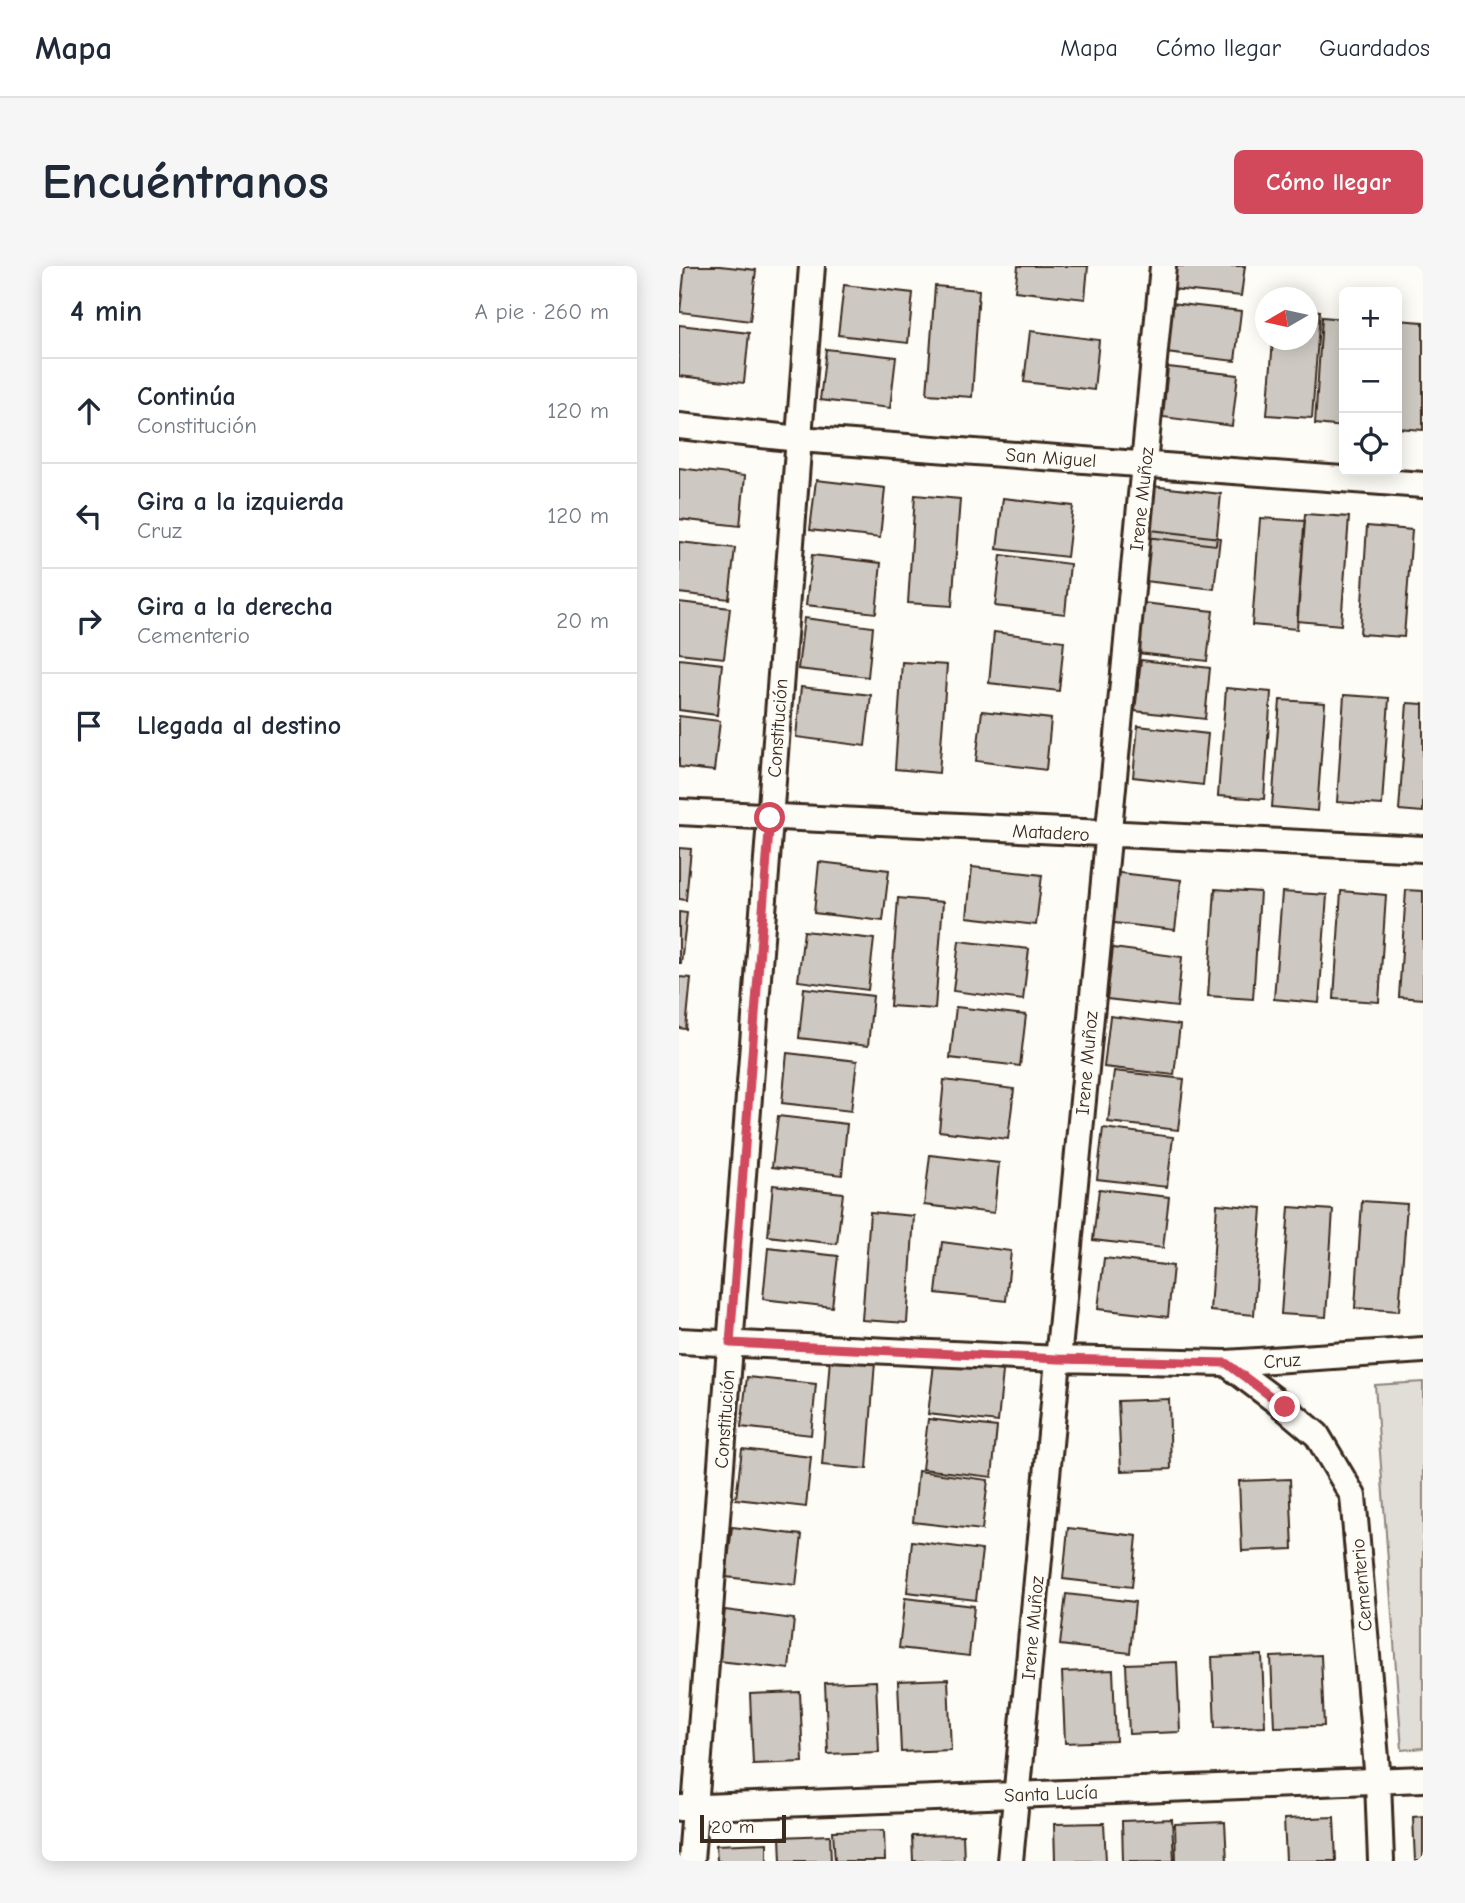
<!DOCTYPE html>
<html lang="es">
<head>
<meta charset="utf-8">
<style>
  :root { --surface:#fff; --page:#f6f6f7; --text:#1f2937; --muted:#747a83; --line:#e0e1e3; --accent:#d1495b }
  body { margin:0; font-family:"Comic Neue",sans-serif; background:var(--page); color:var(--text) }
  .controls { position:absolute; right:21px; top:21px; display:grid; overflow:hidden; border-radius:10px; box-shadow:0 4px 18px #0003 }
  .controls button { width:63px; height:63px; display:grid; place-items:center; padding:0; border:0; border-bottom:2px solid var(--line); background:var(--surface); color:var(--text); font:35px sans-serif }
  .compass { position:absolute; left:576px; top:21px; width:63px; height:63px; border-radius:50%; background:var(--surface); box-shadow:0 4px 18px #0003; rotate:261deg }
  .scale { position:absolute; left:21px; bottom:18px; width:86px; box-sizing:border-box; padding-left:7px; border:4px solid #3b2a1e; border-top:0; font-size:19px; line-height:24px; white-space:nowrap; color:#3b2a1e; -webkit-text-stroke:5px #fdfcf7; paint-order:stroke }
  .stop { position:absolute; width:21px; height:21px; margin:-16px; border:5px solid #d1495b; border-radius:50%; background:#fff }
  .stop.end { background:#d1495b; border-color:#fff; box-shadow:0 2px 7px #0008 }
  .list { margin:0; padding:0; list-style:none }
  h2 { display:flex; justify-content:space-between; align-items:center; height:91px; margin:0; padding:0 28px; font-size:30px }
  h2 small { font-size:23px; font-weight:400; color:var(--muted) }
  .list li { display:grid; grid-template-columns:46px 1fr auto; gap:21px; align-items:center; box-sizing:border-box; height:105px; padding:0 28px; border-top:2px solid var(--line) }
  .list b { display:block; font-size:26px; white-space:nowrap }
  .list p { margin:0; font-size:23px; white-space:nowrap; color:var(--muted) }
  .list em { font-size:23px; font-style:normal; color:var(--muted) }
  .icon { flex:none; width:38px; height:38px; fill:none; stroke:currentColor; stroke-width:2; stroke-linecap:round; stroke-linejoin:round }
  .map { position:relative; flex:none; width:744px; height:1595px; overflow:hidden; border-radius:10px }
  header { display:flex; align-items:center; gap:42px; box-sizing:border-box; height:98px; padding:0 35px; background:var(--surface); border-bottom:2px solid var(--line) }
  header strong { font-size:33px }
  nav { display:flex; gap:38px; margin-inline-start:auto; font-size:24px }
  .intro { display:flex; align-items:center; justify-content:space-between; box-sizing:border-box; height:168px; padding:0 42px }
  h1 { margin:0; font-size:49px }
  .button { padding:18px 32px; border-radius:10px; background:var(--accent); color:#fff; font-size:24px; font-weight:700 }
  main { display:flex; gap:42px; padding:0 42px }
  aside { flex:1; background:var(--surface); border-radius:10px; box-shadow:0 4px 18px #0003 }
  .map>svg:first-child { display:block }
</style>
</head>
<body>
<header>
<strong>Mapa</strong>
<nav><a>Mapa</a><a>Cómo llegar</a><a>Guardados</a></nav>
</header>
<div class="intro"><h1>Encuéntranos</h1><a class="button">Cómo llegar</a></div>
<main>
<aside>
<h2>4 min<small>A pie · 260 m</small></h2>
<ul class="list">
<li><svg class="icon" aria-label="ahead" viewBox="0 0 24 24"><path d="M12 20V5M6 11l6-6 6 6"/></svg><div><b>Continúa</b><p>Constitución</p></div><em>120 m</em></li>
<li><svg class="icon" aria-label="left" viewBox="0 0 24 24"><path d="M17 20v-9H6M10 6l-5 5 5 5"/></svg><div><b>Gira a la izquierda</b><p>Cruz</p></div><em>120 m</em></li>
<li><svg class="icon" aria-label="right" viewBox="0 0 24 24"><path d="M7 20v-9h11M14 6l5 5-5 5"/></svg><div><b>Gira a la derecha</b><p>Cementerio</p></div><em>20 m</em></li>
<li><svg class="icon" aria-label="arrive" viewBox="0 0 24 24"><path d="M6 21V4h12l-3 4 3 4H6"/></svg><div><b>Llegada al destino</b></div></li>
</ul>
</aside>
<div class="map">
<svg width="744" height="1595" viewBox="0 0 744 1595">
  <rect width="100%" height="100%" fill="#fdfcf7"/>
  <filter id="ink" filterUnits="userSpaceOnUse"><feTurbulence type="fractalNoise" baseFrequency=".0143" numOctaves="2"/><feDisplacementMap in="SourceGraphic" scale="14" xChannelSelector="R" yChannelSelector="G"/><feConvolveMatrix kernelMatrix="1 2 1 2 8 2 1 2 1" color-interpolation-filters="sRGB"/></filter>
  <g filter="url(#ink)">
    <!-- green -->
    <path fill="#e1ded7" stroke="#8e847a" stroke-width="2" d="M 744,1116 L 744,1482 L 723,1484 L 696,1119 Z"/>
    <!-- building -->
    <path fill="#cdc8c2" stroke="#3b2a1e" stroke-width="2" d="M 6,0 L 41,0 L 77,4 L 71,55 L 1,46 Z
      M 339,0 L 409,0 L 406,33 L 336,25 Z
      M 495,0 L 566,0 L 562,30 L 493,23 Z
      M 165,19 L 234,27 L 229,77 L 159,69 Z
      M 256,20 L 300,24 L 293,131 L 248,128 Z
      M 492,37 L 562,45 L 556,95 L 487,87 Z
      M 628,44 L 641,45 L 633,152 L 588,149 L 594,74 L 628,74 Z
      M 643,51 L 665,53 L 665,161 L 636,158 Z
      M 718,54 L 744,56 L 744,164 L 718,162 Z
      M 0,59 L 70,67 L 65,117 L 0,110 Z
      M 351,65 L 420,74 L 415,124 L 345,116 Z
      M 147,83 L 217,91 L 211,142 L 141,134 Z
      M 489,101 L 559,109 L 553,160 L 484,151 Z
      M 0,202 L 66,210 L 61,260 L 0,253 Z
      M 137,214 L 206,222 L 201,272 L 131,264 Z
      M 473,220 L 542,228 L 537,279 L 467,271 Z
      M 236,229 L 281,233 L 273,340 L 229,337 Z
      M 324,232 L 394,240 L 388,291 L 318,283 Z
      M 626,248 L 670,251 L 662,359 L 618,355 Z
      M 581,252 L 626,255 L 618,363 L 573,359 Z
      M 688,260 L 733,264 L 725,371 L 681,368 Z
      M 471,264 L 541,272 L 535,323 L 466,315 Z
      M 0,276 L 56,282 L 50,333 L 0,327 Z
      M 133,289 L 202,297 L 197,347 L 127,339 Z
      M 322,289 L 391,298 L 386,348 L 316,340 Z
      M 0,336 L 51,342 L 45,392 L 0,387 Z
      M 464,337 L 534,345 L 528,395 L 459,387 Z
      M 125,352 L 194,361 L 189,411 L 119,403 Z
      M 315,366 L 385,375 L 380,425 L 310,417 Z
      M 0,393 L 43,398 L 38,449 L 0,444 Z
      M 462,394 L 531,402 L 526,453 L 456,445 Z
      M 223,396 L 268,399 L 260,507 L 216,503 Z
      M 122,421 L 192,429 L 186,480 L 117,471 Z
      M 547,422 L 592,426 L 585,533 L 539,530 Z
      M 665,429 L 710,432 L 703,539 L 658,536 Z
      M 601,434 L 646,437 L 638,545 L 593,541 Z
      M 728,437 L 744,438 L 744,546 L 720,544 Z
      M 303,445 L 372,453 L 367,504 L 297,495 Z
      M 0,450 L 41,455 L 35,505 L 0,501 Z
      M 459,460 L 529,468 L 524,519 L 454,511 Z
      M 0,582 L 12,583 L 7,634 L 0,633 Z
      M 140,596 L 210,604 L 204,655 L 135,647 Z
      M 293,601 L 363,609 L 357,659 L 288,651 Z
      M 432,606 L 502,614 L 496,664 L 427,656 Z
      M 536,623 L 581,626 L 574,733 L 529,730 Z
      M 727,624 L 744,625 L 744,733 L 720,731 Z
      M 662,625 L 707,629 L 700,736 L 655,733 Z
      M 603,626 L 648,629 L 640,737 L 595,733 Z
      M 219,632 L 264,636 L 256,743 L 211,740 Z
      M 0,646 L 8,647 L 2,697 L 0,697 Z
      M 125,665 L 195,673 L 189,724 L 119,715 Z
      M 280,675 L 350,683 L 344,734 L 274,725 Z
      M 434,682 L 503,691 L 498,741 L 428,733 Z
      M 0,711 L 12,712 L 7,763 L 0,762 Z
      M 125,722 L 194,730 L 189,780 L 120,772 Z
      M 277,741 L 347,749 L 341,800 L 271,792 Z
      M 431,750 L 501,759 L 495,809 L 425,801 Z
      M 108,787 L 178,795 L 172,845 L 103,837 Z
      M 435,805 L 505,813 L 499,864 L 429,856 Z
      M 265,814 L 335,823 L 329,873 L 260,865 Z
      M 99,850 L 168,858 L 163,909 L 93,901 Z
      M 424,862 L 494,871 L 488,921 L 418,913 Z
      M 251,889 L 320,897 L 315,947 L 245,939 Z
      M 94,919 L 164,927 L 158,978 L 89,970 Z
      M 420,923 L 490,931 L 484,982 L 414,974 Z
      M 683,935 L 728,938 L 720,1045 L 676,1042 Z
      M 538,938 L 583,942 L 575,1049 L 531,1045 Z
      M 610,941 L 654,944 L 647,1051 L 602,1048 Z
      M 191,946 L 235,950 L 228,1057 L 183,1054 Z
      M 263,976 L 332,985 L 327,1035 L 257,1027 Z
      M 89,982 L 159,990 L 153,1041 L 84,1033 Z
      M 425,992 L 494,1000 L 489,1051 L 419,1043 Z
      M 151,1092 L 196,1095 L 188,1203 L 143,1199 Z
      M 255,1098 L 324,1105 L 319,1156 L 249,1148 Z
      M 68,1111 L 137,1118 L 132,1169 L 62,1161 Z
      M 490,1133 L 492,1203 L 442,1205 L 439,1135 Z
      M 249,1153 L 318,1161 L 313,1211 L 243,1203 Z
      M 63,1183 L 132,1191 L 127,1241 L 57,1233 Z
      M 239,1205 L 309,1214 L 303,1264 L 234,1256 Z
      M 611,1213 L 614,1283 L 563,1285 L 560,1215 Z
      M 53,1261 L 123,1269 L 117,1319 L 47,1311 Z
      M 389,1262 L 458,1270 L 453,1321 L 384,1313 Z
      M 233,1275 L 303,1284 L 297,1334 L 228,1326 Z
      M 387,1328 L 456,1336 L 451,1387 L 381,1379 Z
      M 226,1332 L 295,1340 L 290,1390 L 220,1382 Z
      M 46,1344 L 115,1353 L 110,1403 L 40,1395 Z
      M 583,1389 L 586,1460 L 536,1462 L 533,1391 Z
      M 642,1389 L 645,1460 L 595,1461 L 592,1391 Z
      M 498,1396 L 501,1466 L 450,1468 L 447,1398 Z
      M 434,1404 L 437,1475 L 386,1477 L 383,1406 Z
      M 269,1413 L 272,1484 L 222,1486 L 219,1415 Z
      M 197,1415 L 200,1486 L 149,1488 L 146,1417 Z
      M 121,1426 L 124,1496 L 74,1498 L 71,1428 Z
      M 744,1550 L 744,1595 L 736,1595 L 734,1551 Z
      M 655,1551 L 657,1595 L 607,1595 L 605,1553 Z
      M 493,1553 L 495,1595 L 444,1595 L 443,1555 Z
      M 546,1556 L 548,1595 L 497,1595 L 496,1558 Z
      M 425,1557 L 427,1595 L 376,1595 L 375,1558 Z
      M 205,1564 L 206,1595 L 156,1595 L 154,1565 Z
      M 151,1569 L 152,1595 L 102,1595 L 101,1571 Z
      M 284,1569 L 285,1595 L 234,1595 L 233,1570 Z
      M 88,1577 L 88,1595 L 38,1595 L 37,1579 Z"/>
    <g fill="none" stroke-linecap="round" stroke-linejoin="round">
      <!-- street casing -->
      <g stroke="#3b2a1e" stroke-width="30">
        <path id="street" d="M 0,160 L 120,173 L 744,219
          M 0,546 L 744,583
          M 0,1075 L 379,1093 L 547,1097 L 744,1084
          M 547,1097 L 605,1141 L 638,1169 L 674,1230 L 699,1515 L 702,1595
          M 0,1542 L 744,1513
          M 12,1595 L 133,0
          M 331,1595 L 484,0"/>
      </g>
      <!-- street -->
      <use href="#street" stroke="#fdfcf7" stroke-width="24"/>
    </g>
  </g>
  <g fill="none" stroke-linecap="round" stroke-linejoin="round" filter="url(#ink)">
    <!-- route -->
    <path stroke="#d1495b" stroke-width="9" d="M 91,552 L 51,1077 L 379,1093 L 547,1097 L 606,1141"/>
  </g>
  <g text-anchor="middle" stroke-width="6" stroke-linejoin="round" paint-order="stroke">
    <!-- street labels -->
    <g font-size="19" fill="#3b2a1e" stroke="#fdfcf7">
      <text transform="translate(372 191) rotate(4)" y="7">San Miguel</text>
      <text transform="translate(462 233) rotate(-84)" y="7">Irene Muñoz</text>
      <text transform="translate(98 462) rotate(-86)" y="7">Constitución</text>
      <text transform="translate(372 566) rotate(3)" y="7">Matadero</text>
      <text transform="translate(407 797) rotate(-85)" y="7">Irene Muñoz</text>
      <text transform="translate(603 1094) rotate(-4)" y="7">Cruz</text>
      <text transform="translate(45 1153) rotate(-86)" y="7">Constitución</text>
      <text transform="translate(682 1319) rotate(-95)" y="7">Cementerio</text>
      <text transform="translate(353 1362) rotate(-85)" y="7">Irene Muñoz</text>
      <text transform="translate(372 1527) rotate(-2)" y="7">Santa Lucía</text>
    </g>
  </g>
</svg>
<div class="controls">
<button>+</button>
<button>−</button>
<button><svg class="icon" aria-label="locate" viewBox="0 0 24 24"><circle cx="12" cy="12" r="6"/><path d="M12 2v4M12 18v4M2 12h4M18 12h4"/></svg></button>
</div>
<svg class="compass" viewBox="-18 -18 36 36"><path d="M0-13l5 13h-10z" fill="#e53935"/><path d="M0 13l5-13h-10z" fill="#747a83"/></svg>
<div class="scale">20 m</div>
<div class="stop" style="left:91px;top:552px"></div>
<div class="stop end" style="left:606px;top:1141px"></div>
</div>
</main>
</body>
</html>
